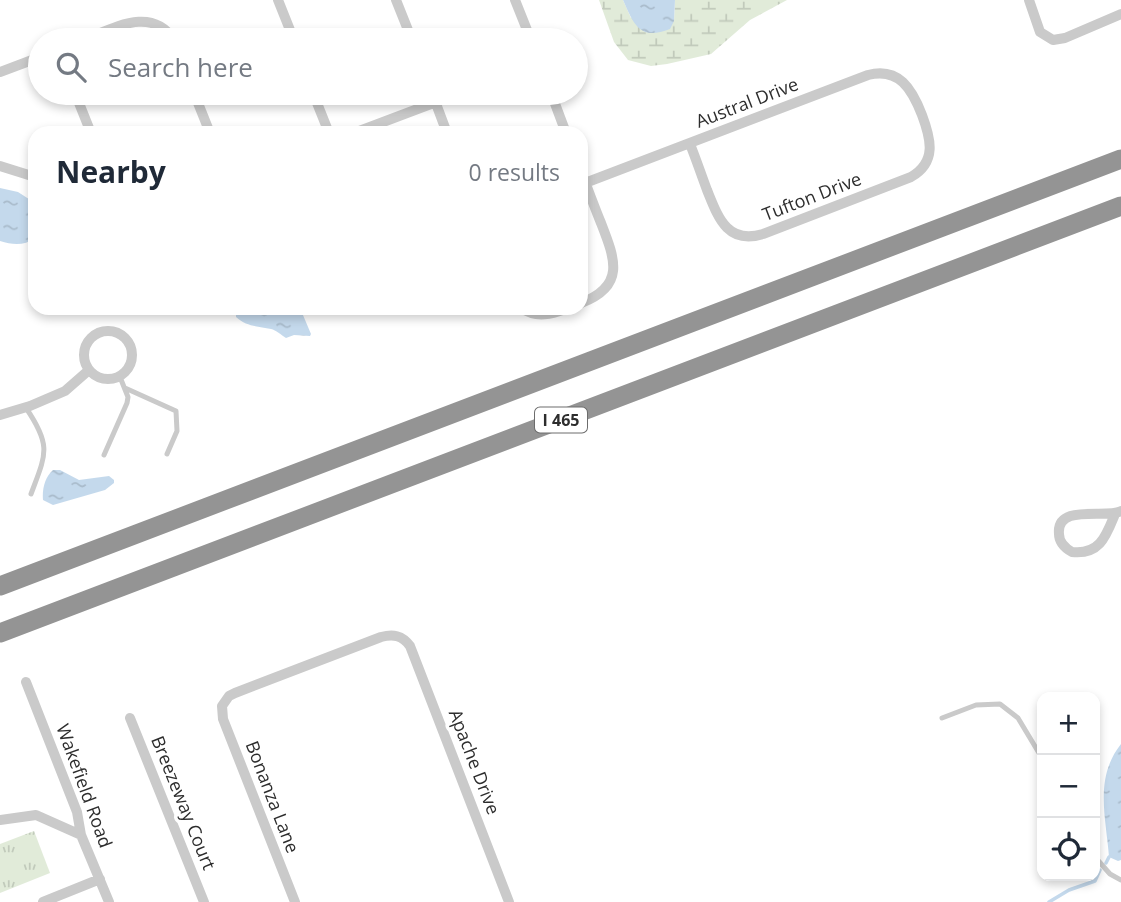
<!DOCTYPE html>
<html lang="en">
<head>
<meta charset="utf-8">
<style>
  :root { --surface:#fff; --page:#f6f6f7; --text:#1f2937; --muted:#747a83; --line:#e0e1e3 }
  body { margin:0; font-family:"Open Sans",sans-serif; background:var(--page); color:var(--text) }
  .controls { position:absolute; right:21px; bottom:21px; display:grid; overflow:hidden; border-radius:14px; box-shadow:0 4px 10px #0003 }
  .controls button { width:63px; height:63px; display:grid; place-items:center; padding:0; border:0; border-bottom:2px solid var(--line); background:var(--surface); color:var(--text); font:35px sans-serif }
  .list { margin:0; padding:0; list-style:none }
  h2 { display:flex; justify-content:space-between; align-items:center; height:91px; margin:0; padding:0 28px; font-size:30px }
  h2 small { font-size:23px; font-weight:400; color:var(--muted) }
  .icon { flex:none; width:38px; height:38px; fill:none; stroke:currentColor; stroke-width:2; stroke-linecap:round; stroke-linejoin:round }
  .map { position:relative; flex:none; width:1121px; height:902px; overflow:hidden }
  .search { position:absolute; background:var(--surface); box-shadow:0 4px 10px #0003; left:28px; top:28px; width:560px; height:77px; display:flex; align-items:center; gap:18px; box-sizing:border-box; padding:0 24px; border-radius:38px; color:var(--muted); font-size:26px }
  .panel { position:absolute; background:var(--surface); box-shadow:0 4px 10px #0003; left:28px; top:126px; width:560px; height:189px; border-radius:21px }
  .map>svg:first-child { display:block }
</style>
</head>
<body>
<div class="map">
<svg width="1121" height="902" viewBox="0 0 1121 902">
  <defs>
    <pattern id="wetland-marsh" width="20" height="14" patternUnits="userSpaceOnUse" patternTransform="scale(1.75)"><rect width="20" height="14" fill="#e1ebd9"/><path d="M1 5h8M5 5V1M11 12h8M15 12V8" fill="none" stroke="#c1cabb"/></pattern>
    <pattern id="park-tufts" width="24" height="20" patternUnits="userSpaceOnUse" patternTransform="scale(1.75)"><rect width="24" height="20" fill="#e1ebd9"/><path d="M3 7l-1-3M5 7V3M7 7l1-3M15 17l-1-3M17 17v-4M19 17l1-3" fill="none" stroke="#c1cabb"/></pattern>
    <pattern id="water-ripples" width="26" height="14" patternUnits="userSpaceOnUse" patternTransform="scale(1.75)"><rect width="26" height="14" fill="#c4d9ec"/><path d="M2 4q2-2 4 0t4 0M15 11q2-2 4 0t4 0" fill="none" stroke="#a9bbcb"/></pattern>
  </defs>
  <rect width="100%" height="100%" fill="#fff"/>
  <!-- wetland -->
  <path fill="url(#wetland-marsh)" d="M 599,0 L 623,0 L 631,18 L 674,21 L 675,0 L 787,0 L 750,20 L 711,54 L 667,64 L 651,66 L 628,60 L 614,42 Z"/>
  <!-- park -->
  <path fill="url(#park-tufts)" d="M 34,831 L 50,873 L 0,893 L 0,844 Z"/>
  <!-- water -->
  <path fill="url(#water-ripples)" d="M 623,0 L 675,0 L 674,21 L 670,29 C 640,41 634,25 623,0 Z
    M 0,188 L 18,192 L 35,203 L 35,238 C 24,246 13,245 0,241 Z
    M 236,308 L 300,308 L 311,334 L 310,336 L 294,335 L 286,338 C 281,335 276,330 271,329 C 258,326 247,327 236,317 Z
    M 53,470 L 60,470 L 79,480 L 109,476 L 114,480 L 114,483 L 105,490 L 53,505 L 43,500 C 42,489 45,477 53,470 Z
    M 1121,744 L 1121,860 L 1118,861 L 1109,857 C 1106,817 1094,778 1121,744 Z"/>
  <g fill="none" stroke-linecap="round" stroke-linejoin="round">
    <!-- stream -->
    <path stroke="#c4d9ec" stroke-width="3.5" d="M 1106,863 L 1109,857
      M 1049,902 L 1069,890 L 1095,881 L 1100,870"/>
    <!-- lane -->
    <path stroke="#cacaca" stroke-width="5" d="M 125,388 L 176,411 L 177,431 L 167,454
      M 26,408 C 52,446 46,454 31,494
      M 104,455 L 127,403 L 128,397 L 120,377
      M 942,718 L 976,705 L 1000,704 L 1018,718 L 1042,758
      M 1095,857 L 1110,874 L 1121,880"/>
    <!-- street -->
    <path stroke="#cacaca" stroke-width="10" d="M 278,0 L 294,40
      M 396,0 L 412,40
      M 515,0 L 531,40
      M 1029,0 L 1040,32 L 1053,40 L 1065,38 L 1121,14
      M 83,40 C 113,29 151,5 174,40
      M 0,72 L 40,57
      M 75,93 L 91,133
      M 194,93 L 210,133
      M 313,93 L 329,133
      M 432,93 L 447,133
      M 551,93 L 566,133
      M 354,133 L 460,93
      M 0,166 L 35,177
      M 581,172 C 588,189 594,206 601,223 C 615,259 626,286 581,303
      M 585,183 L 868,75 C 899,67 912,89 922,115 C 931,139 937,162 911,177 L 763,234 C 727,245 718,217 707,190 C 701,174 696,159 690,144
      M 521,308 C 537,319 552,314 568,308
      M84 355a24 24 0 1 1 48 0a24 24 0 1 1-48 0Z
      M 0,415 L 30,406 L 65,391 L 89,370
      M 1115,514 C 1106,536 1100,555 1072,552 C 1065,548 1059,543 1059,534 C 1056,503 1107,519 1121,511
      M 26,682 L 77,812 L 81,835 L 109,902
      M 130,718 L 204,902
      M 0,820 L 36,815 L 81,835
      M 43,902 L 100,879
      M 295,902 L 223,719 L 222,706 L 229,696 L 235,693 L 381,637 C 393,634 402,635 410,646 L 509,902"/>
    <!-- highway -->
    <path stroke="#949494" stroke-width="19" d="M 0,586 L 1121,159
      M 0,633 L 1121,206"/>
  </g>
  <g text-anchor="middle" stroke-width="7" stroke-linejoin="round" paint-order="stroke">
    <!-- shield labels -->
    <rect fill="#fff" stroke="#6c6c6c" stroke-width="2" x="535" y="407.5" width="52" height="25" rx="5"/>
    <g font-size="16" font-weight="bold" fill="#2d2d2d">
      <text x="561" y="426">I 465</text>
    </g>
    <!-- street labels -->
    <g font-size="18" fill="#2d2d2d" stroke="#fff">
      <text transform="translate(747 103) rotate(-21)" y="6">Austral Drive</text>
      <text transform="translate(812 197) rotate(-21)" y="6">Tufton Drive</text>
      <text transform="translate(474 762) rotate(69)" y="6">Apache Drive</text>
      <text transform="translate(84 786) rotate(70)" y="6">Wakefield Road</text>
      <text transform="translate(272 797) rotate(69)" y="6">Bonanza Lane</text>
      <text transform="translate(183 803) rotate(68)" y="6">Breezeway Court</text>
    </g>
  </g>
</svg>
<div class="controls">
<button>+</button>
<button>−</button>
<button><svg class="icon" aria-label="locate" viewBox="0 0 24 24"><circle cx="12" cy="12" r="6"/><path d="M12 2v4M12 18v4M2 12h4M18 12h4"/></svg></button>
</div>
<div class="search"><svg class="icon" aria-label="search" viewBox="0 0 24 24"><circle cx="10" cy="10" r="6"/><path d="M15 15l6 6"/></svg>Search here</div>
<section class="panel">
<h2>Nearby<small>0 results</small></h2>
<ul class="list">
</ul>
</section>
</div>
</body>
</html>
